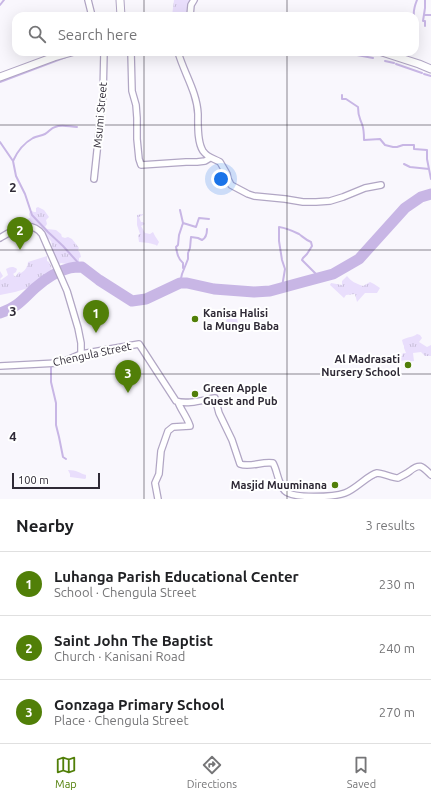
<!DOCTYPE html>
<html lang="en">
<head>
<meta charset="utf-8">
<style>
  :root { --surface:#fff; --page:#f6f6f6; --text:#202124; --muted:#757577; --line:#e0e0e0; --accent:#517f08 }
  body { margin:0; font-family:Ubuntu,sans-serif; background:var(--page); color:var(--text) }
  .scale { position:absolute; left:12px; bottom:10px; width:88px; box-sizing:border-box; padding-left:4px; border:2px solid #2f2a36; border-top:0; font-size:11px; line-height:14px; white-space:nowrap; color:#2f2a36; -webkit-text-stroke:3px #fff; paint-order:stroke }
  .you { position:absolute; left:221px; top:179px; width:14px; height:14px; margin:-10px; border:3px solid #fff; border-radius:50%; background:#1a73e8; box-shadow:0 0 0 6px #1a73e833 }
  .badge { display:grid; place-items:center; width:26px; height:26px; border-radius:50%; background:var(--accent); color:#fff; font-size:13px; font-weight:700 }
  .pin { position:absolute; translate:-50% -33px; filter:drop-shadow(0 1px 2px #0008) }
  .pin::after { content:''; position:absolute; top:21px; width:14px; height:12px; background:inherit; clip-path:polygon(0 0,100% 0,50% 100%) }
  .list { margin:0; padding:0; list-style:none }
  h2 { display:flex; justify-content:space-between; align-items:center; height:52px; margin:0; padding:0 16px; font-size:17px }
  h2 small { font-size:13px; font-weight:400; color:var(--muted) }
  .list li { display:grid; grid-template-columns:26px 1fr auto; gap:12px; align-items:center; box-sizing:border-box; height:64px; padding:0 16px; border-top:1px solid var(--line) }
  .list b { display:block; font-size:15px; white-space:nowrap }
  .list p { margin:0; font-size:13px; white-space:nowrap; color:var(--muted) }
  .list em { font-size:13px; font-style:normal; color:var(--muted) }
  .icon { flex:none; width:22px; height:22px; fill:none; stroke:currentColor; stroke-width:2; stroke-linecap:round; stroke-linejoin:round }
  .map { position:relative; flex:none; width:431px; height:499px; overflow:hidden }
  .search { position:absolute; background:var(--surface); box-shadow:0 4px 16px #0002; left:12px; right:12px; top:12px; height:44px; display:flex; align-items:center; gap:10px; box-sizing:border-box; padding:0 14px; border-radius:12px; color:var(--muted); font-size:15px }
  .sheet { height:244px; background:var(--surface) }
  nav { display:flex; justify-content:space-around; align-items:center; box-sizing:border-box; height:56px; border-top:1px solid var(--line); background:var(--surface); font-size:11px; color:var(--muted) }
  nav a { display:grid; justify-items:center; gap:2px }
  nav .on { color:var(--accent) }
  .map>svg:first-child { display:block }
</style>
</head>
<body>
<div class="map">
<svg width="431" height="499" viewBox="0 0 431 499">
  <defs>
    <pattern id="grass-tufts" width="24" height="20" patternUnits="userSpaceOnUse"><rect width="24" height="20" fill="#e9defc"/><path d="M3 7l-1-3M5 7V3M7 7l1-3M15 17l-1-3M17 17v-4M19 17l1-3" fill="none" stroke="#c8bfd9"/></pattern>
  </defs>
  <rect width="100%" height="100%" fill="#f9f7fd"/>
  <!-- grass -->
  <path fill="url(#grass-tufts)" d="M 174,0 L 192,0 L 189,16 L 172,16 Z
    M 38,207 L 44,210 L 49,217 L 46,220 L 47,224 L 45,227 L 47,229 L 56,230 L 61,234 L 62,237 L 65,238 L 68,237 L 72,239 L 79,248 L 78,250 L 80,253 L 81,257 L 79,258 L 79,265 L 77,266 L 61,263 L 58,265 L 51,252 L 53,250 L 51,241 L 49,239 L 45,242 L 45,236 L 26,224 L 26,222 L 29,218 L 30,218 L 29,214 L 30,211 L 32,211 L 34,212 L 36,212 L 36,208 Z
    M 143,214 L 143,215 L 139,217 L 141,222 L 143,222 L 145,224 L 141,226 L 145,233 L 150,234 L 153,232 L 155,236 L 159,242 L 157,246 L 156,245 L 149,243 L 139,242 L 138,235 L 140,234 L 137,225 L 137,215 Z
    M 47,256 L 47,261 L 49,262 L 52,268 L 43,279 L 36,283 L 35,286 L 15,292 L 0,295 L 0,271 L 3,276 L 0,279 L 1,280 L 8,275 L 6,269 C 10,267 13,266 17,269 L 16,272 L 13,274 L 15,277 L 19,272 L 21,273 C 25,271 28,266 28,262 Z
    M 347,276 C 352,282 355,283 363,286 L 370,282 L 374,284 L 380,288 L 377,293 L 365,293 L 357,302 L 355,294 L 346,295 L 344,298 L 330,285 L 331,283 L 342,285 L 342,281 Z
    M 234,315 L 237,317 L 238,326 L 231,327 L 230,325 L 226,321 L 228,317 Z
    M 417,334 L 420,335 L 422,338 L 419,342 L 427,347 L 431,345 L 431,356 L 425,356 L 421,352 L 413,353 L 414,361 L 406,362 L 406,360 L 400,361 L 403,353 L 406,353 L 404,348 L 404,346 L 403,344 L 402,340 C 407,337 414,337 417,334 Z
    M 68,470 C 77,470 79,473 86,475 L 86,478 L 85,479 L 70,477 L 70,474 Z"/>
  <g fill="none" stroke-linecap="round" stroke-linejoin="round">
    <!-- stream -->
    <path stroke="#c8b6e5" stroke-width="2" d="M 425,0 L 425,8 L 423,21 L 425,21 L 425,26
      M 0,5 L 4,0
      M 424,15 L 431,15
      M 414,16 C 413,10 415,5 417,0
      M 341,52 L 373,58
      M 368,52 L 383,55
      M 74,54 L 81,52
      M 385,61 L 394,63
      M 396,64 L 422,73
      M 424,74 L 431,76
      M 0,82 L 66,57
      M 342,95 L 342,99 L 346,99 L 358,107 C 358,116 359,116 362,124 C 364,129 364,135 364,140 L 380,139 L 385,145 L 393,147 L 397,147 L 403,145 L 414,145 L 414,149 L 427,150 L 427,159 L 431,179
      M 0,142 L 13,161 L 16,176 L 25,194 L 32,215 L 48,232 L 63,246 L 82,267
      M 13,161 C 17,152 24,143 33,138 C 37,136 41,136 45,134 C 49,132 51,128 55,127 C 62,124 70,127 77,127
      M 404,164 L 410,167 L 429,169
      M 180,210 L 183,223 L 179,235 L 178,245 L 176,247 C 177,253 178,259 183,263 L 183,268
      M 183,223 L 196,227 L 199,218 L 209,219
      M 180,283 L 182,274 L 188,259 L 188,253 L 190,248 L 191,237 L 198,238 L 202,240 C 206,238 207,234 207,229
      M 282,287 L 285,269 L 282,260 L 279,241 L 279,227 C 286,228 293,231 299,234 C 303,237 306,240 311,242 L 312,246 L 307,254 L 303,258 L 302,260 L 320,278
      M 49,365 L 51,365 L 51,382 L 56,403 L 56,425 L 59,437 L 63,457 L 66,459
      M 276,481 C 279,489 281,494 289,496
      M 367,481 L 379,475"/>
    <!-- river -->
    <path stroke="#c8b6e5" stroke-width="11" d="M 0,313 C 17,308 23,299 35,288 C 44,280 57,271 70,268 C 74,267 78,267 82,267 L 99,280 L 132,301 L 146,299 L 180,283 L 187,283 L 214,289 L 254,292 L 270,291 L 303,282 L 333,274 L 359,259 L 405,208 L 421,197 L 431,194"/>
    <!-- street casing -->
    <g stroke="#b1a6c4" stroke-width="8">
      <path id="street" d="M 88,0 L 92,16
        M 190,16 L 191,5 L 194,0
        M 131,52 L 132,91 L 136,105 L 137,118 L 137,139 L 139,159 L 141,165 L 186,162 L 197,162 L 205,161 L 210,158
        M 178,52 C 184,73 197,92 198,114 C 198,124 197,142 203,151 C 208,158 213,158 220,162 L 227,174 L 228,179 L 231,185 L 248,194 L 254,196 L 285,199 L 303,202 L 316,202 L 330,201 L 343,197 L 365,188 L 381,185
        M 94,179 L 103,95 L 104,52
        M 0,238 C 13,230 30,219 42,234 L 67,291 L 78,328 L 81,343 L 81,354
        M 0,366 L 58,363 L 65,361 L 81,354 L 139,344 L 176,401 C 187,405 203,400 215,398 L 219,413 L 232,440 L 240,464 C 250,468 262,461 273,463 C 278,472 277,482 285,491 C 293,499 334,497 345,493 C 356,489 368,475 377,473 C 382,473 393,478 398,478 C 402,476 406,474 410,471 C 420,463 422,466 431,475
        M 158,499 L 155,483 L 159,474 L 161,451 L 168,431 L 173,427 L 190,426 C 187,417 181,410 178,402"/>
    </g>
    <!-- secondary casing -->
    <g stroke="#b1a6c4" stroke-width="9">
      <path id="secondary" d="M 120,0 L 121,16
        M 382,52 L 419,64 L 431,69
        M 0,77 L 54,57 L 72,52"/>
    </g>
    <!-- street -->
    <use href="#street" stroke="#fff" stroke-width="5.5"/>
    <!-- secondary -->
    <use href="#secondary" stroke="#fff" stroke-width="7"/>
  </g>
  <!-- grid -->
  <path fill="none" stroke="#2f2a36" stroke-width="1" stroke-opacity="0.55" d="M 144,0 L 144,16M 287,0 L 287,16M 144,52 L 144,499M 287,52 L 287,499M 0,125 L 431,125M 0,250 L 431,250M 0,374 L 431,374"/>
  <!-- markers -->
  <g fill="#517f08" stroke="#fff" stroke-width="1.5">
    <circle cx="195" cy="319" r="4"/>
    <circle cx="408" cy="365" r="4"/>
    <circle cx="195" cy="394" r="4"/>
    <circle cx="335" cy="485" r="4"/>
  </g>
  <g text-anchor="middle" stroke-width="4" stroke-linejoin="round" paint-order="stroke">
    <!-- street labels -->
    <g font-size="11" fill="#2f2a36" stroke="#fff">
      <text transform="translate(100 115) rotate(-85)" y="4">Msumi Street</text>
      <text transform="translate(92 354) rotate(-12)" y="4">Chengula Street</text>
    </g>
    <!-- poi labels -->
    <g font-size="11" font-weight="bold" fill="#2f2a36" stroke="#fff" text-anchor="start">
      <text x="203" y="317">Kanisa Halisi<tspan x="203" dy="13">la Mungu Baba</tspan></text>
      <text x="400" y="363" text-anchor="end">Al Madrasati<tspan x="400" dy="13">Nursery School</tspan></text>
      <text x="203" y="392">Green Apple<tspan x="203" dy="13">Guest and Pub</tspan></text>
      <text x="327" y="489" text-anchor="end">Masjid Muuminana</text>
    </g>
  </g>
  <g font-size="13" text-anchor="middle" font-weight="bold" fill="#2f2a36" stroke="#fff" stroke-width="4" stroke-linejoin="round" paint-order="stroke">
    <text x="13" y="192">2</text>
    <text x="13" y="316">3</text>
    <text x="13" y="441">4</text>
  </g>
</svg>
<div class="scale">100 m</div>
<div class="you"></div>
<div class="pin badge" style="left:96px;top:333px">1</div>
<div class="pin badge" style="left:20px;top:250px">2</div>
<div class="pin badge" style="left:128px;top:393px">3</div>
<div class="search"><svg class="icon" aria-label="search" viewBox="0 0 24 24"><circle cx="10" cy="10" r="6"/><path d="M15 15l6 6"/></svg>Search here</div>
</div>
<section class="sheet">
<h2>Nearby<small>3 results</small></h2>
<ul class="list">
<li><span class="badge">1</span><div><b>Luhanga Parish Educational Center</b><p>School · Chengula Street</p></div><em>230 m</em></li>
<li><span class="badge">2</span><div><b>Saint John The Baptist</b><p>Church · Kanisani Road</p></div><em>240 m</em></li>
<li><span class="badge">3</span><div><b>Gonzaga Primary School</b><p>Place · Chengula Street</p></div><em>270 m</em></li>
</ul>
</section>
<nav>
<a class="on"><svg class="icon" aria-label="map" viewBox="0 0 24 24"><path d="M3 6l6-2 6 2 6-2v14l-6 2-6-2-6 2zM9 4v14M15 6v14"/></svg>Map</a>
<a><svg class="icon" aria-label="directions" viewBox="0 0 24 24"><path d="M12 3l9 9-9 9-9-9zM9 14v-3h6M13 9l2 2-2 2"/></svg>Directions</a>
<a><svg class="icon" aria-label="saved" viewBox="0 0 24 24"><path d="M7 4h10v16l-5-4-5 4z"/></svg>Saved</a>
</nav>
</body>
</html>
